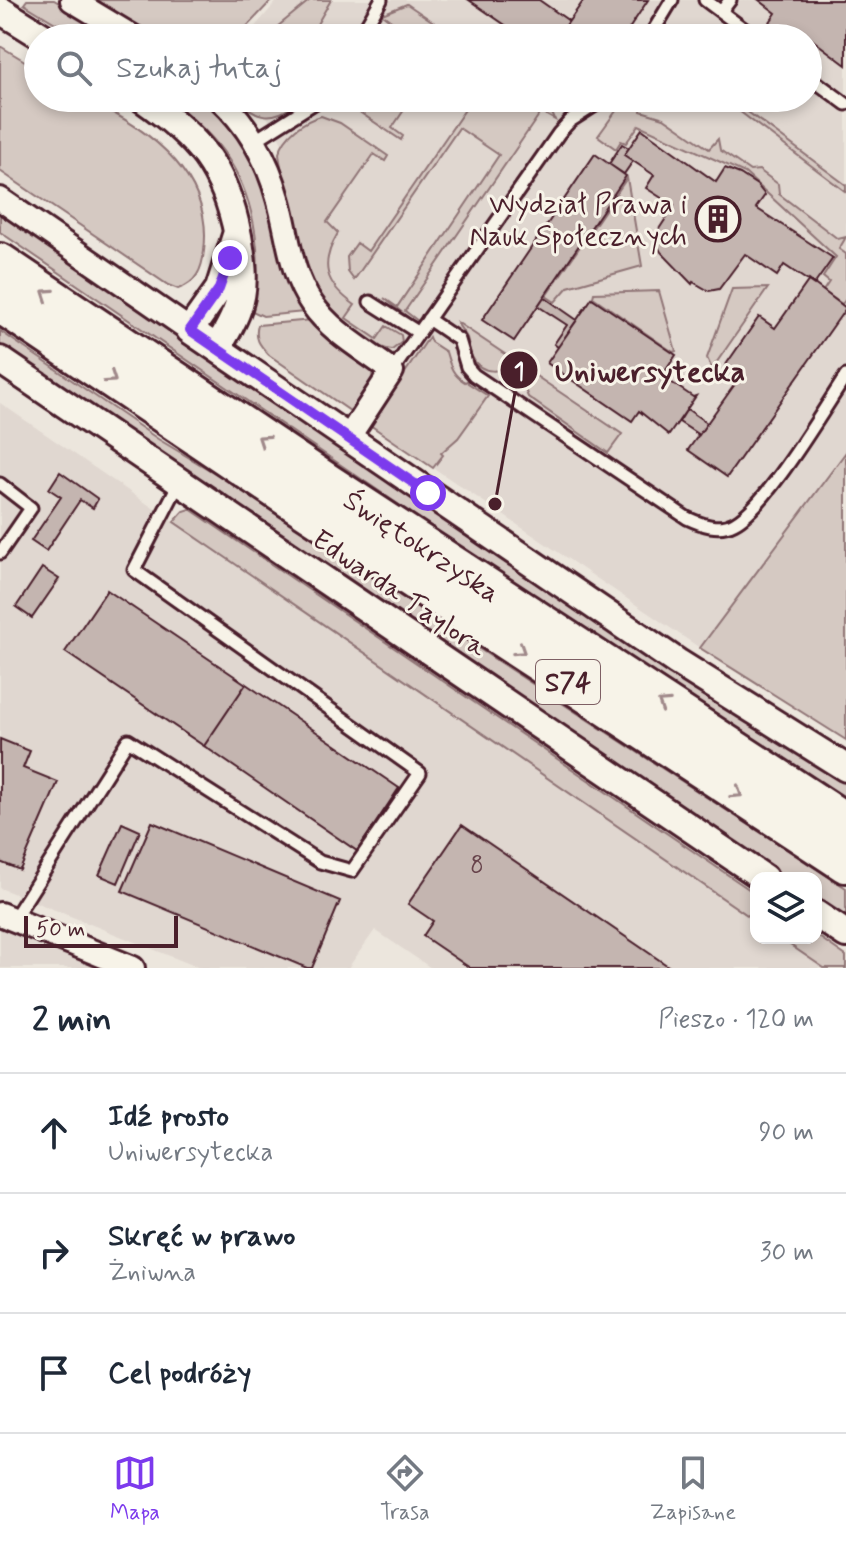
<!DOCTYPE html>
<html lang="pl">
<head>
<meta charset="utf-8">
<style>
  :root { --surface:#fff; --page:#f6f6f7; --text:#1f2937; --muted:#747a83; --line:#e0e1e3; --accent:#7c3aed }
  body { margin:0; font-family:Mynerve,sans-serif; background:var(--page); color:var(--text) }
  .controls { position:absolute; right:24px; bottom:24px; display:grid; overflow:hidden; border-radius:16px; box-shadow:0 4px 12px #0003 }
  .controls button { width:72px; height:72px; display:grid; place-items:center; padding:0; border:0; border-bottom:2px solid var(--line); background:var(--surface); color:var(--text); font:40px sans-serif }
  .scale { position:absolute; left:24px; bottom:20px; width:154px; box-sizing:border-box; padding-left:8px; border:4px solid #4a1f2b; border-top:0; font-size:22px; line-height:28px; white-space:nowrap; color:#4a1f2b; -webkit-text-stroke:6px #f7f3e8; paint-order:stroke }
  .stop { position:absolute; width:24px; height:24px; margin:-18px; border:6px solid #7c3aed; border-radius:50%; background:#fff }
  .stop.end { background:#7c3aed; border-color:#fff; box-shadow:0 2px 8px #0008 }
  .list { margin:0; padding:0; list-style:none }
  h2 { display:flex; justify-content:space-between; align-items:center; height:104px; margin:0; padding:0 32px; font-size:34px }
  h2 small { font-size:26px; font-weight:400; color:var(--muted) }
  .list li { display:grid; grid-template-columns:52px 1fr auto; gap:24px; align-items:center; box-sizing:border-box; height:120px; padding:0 32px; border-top:2px solid var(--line) }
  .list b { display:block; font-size:30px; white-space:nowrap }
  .list p { margin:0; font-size:26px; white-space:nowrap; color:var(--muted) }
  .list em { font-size:26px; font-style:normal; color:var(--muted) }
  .icon { flex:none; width:44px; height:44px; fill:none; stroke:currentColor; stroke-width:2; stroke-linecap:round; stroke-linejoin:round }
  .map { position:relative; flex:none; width:846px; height:968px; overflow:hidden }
  .search { position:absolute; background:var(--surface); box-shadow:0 4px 12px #0003; left:24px; right:24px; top:24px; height:88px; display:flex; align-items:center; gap:20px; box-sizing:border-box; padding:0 28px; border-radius:44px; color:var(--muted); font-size:30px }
  .sheet { height:464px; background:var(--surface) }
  nav { display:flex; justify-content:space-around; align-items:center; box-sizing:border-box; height:112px; border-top:2px solid var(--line); background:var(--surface); font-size:22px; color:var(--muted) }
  nav a { display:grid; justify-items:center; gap:4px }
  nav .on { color:var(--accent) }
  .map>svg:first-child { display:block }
</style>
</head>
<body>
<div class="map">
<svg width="846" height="968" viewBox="0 0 846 968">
  <rect width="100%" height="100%" fill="#ece6dd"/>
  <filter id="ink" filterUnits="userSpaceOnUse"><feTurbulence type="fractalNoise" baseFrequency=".0125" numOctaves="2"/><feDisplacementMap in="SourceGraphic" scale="16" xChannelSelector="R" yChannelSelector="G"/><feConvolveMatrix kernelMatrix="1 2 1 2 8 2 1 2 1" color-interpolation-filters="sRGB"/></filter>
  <g filter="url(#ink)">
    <!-- built -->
    <path fill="#e0d7d0" d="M 278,0 L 846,0 L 846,452 L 700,648 L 370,425 L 408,366 L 352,329 L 323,299 L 309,279 L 279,163 L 282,142 L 267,117 L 251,112 L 236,98 L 808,98 L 808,38 L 245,38 Z
      M 0,403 L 756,921 L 756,938 L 781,938 L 825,968 L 431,968 L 375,930 L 348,968 L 200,968 L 0,888 Z
      M 0,928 L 98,968 L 0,968 Z"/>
    <!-- grass -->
    <path fill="#d5c9c2" stroke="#907476" stroke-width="2" d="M 27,0 L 54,0 L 119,38 L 80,38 L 24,4 Z
      M 86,0 L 272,0 L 236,38 L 166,38 L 158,32 L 150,38 Z
      M 310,0 L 331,0 L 309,38 L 275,38 L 277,27 Z
      M 407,4 L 457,38 L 387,38 L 395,24 L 382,14 Z
      M 0,46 L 38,69 L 38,98 L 72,98 L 77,107 L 84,98 C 147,127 214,174 204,251 C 202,270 196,283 178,289 L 168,285 L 0,171 Z
      M 169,98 L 205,98 C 230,123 250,151 261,185 C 277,231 276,270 305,312 L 263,316 L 250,310 C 266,264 255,201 229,160 C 213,135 191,117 169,98 Z
      M 236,98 L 284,98 L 291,107 C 270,122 254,116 236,98 Z
      M 345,98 L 412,98 L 392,128 L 403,136 L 401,140 L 349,105 Z
      M 473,98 L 542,98 L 550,108 L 555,120 L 541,112 L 405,311 L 418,321 L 414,322 L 384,298 L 397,307 L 499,155 L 459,128 L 354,280 L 348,272 L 347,257 L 357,243 L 368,251 Z
      M 633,98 L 643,98 L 641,111 L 664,118 L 709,149 L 718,139 L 720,150 L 750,171 L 759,170 L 778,184 L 779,194 L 838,239 L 846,237 L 839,249 L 846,254 L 846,299 L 842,304 L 823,291 L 829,282 L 823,277 L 836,257 L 745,173 L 639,125 L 626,143 L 621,141 L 616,149 L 598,136 L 624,100 L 630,103 Z
      M 722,98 L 729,98 L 846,185 L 846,192 Z
      M 321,116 L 340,123 L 388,156 L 385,161 L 374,154 L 327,222 L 338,233 C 319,265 325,284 355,305 L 346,318 L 377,339 L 386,326 L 401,335 L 402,342 L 392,350 C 363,346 323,304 310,278 C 298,255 297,226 290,201 C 286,185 280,169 279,153 C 285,134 303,121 321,116 Z
      M 627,178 L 642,266 L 568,287 L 555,302 L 546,296 Z
      M 0,212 L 389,480 L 846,779 L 846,801 L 430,526 L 0,232 Z
      M 768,288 L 712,369 L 707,358 L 732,289 Z
      M 659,291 L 676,351 L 673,352 L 593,297 L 594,293 Z
      M 312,320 L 372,372 L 373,383 L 353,413 L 269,355 C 260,345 254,339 258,325 Z
      M 457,322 L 515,361 C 502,374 481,375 472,357 C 469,351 469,344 467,338 C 464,331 459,328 457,322 Z
      M 0,331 L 158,439 L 223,478 L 499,662 L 846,888 L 846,921 L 816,901 L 816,878 L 782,878 L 0,347 Z
      M 429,337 L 431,342 L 446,352 C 450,365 452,375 465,382 L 469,380 L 468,383 L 488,396 L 458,438 L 441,453 L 443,455 L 433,468 L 370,425 Z
      M 527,370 L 622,434 L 608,453 L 528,397 L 523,385 Z
      M 846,452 L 846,740 L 700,648 Z
      M 190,509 L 756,894 L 756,921 L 174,522 L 184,511 Z
      M 816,935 L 846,956 L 846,968 L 824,968 L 780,938 L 816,938 Z"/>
    <!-- building -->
    <path fill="#c4b5b0" stroke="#4a1f2b" stroke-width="2" d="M 469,0 L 539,0 L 569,21 L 557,38 L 524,38 Z
      M 584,0 L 648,0 L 623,38 L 557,38 Z
      M 759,0 L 846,0 L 846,65 L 806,35 L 803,38 L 791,38 L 770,22 L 776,13 Z
      M 642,129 L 716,182 L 725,168 L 740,174 L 757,185 L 765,195 L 756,208 L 833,258 L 814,285 L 784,265 L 777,276 L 745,254 L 719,289 L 709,291 L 693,282 L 692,284 L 661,252 L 657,245 L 659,229 L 674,206 L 646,188 L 654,175 L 624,155 Z
      M 622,144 L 629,148 L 624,155 L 633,161 L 624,174 L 609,164 Z
      M 595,154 L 626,176 L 514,341 L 482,320 Z
      M 809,280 L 846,308 L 727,477 L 688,450 L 740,377 L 725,366 L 759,317 L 775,328 Z
      M 544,297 L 577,320 L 558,347 L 554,344 L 567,325 L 538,306 Z
      M 592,298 L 676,355 L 662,376 L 693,397 L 696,396 L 669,435 L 639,411 L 632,421 L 547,363 Z
      M 687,409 L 707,423 L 699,435 L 679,422 Z
      M 60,472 L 98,499 L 93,508 L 80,500 L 46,551 L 31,541 L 61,497 L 49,489 Z
      M 42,568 L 59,579 L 32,618 L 16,607 Z
      M 107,590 L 246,684 L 204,746 L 65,652 Z
      M 246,684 L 399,788 L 357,851 L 204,746 Z
      M 0,739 L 30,751 L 23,768 L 58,782 L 20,870 L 0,862 Z
      M 152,822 L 340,901 L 312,968 L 307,968 L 122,891 Z
      M 122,823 L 140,831 L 118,883 L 99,875 Z
      M 462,825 L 671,968 L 470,968 L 423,936 L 433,921 L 408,904 Z"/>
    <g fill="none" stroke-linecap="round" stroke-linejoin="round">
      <!-- service casing -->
      <g stroke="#4a1f2b" stroke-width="17">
        <path id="service" d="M 705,0 L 756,38
          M 721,12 L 730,0
          M 359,38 L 381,0
          M 649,38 L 672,0
          M 808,76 L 846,104
          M 254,141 L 322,98
          M 370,302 L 419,333
          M 428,319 L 459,340 L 467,367 L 474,375 L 687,518 C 702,525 719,531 734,523 C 767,506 823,410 846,376
          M 392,371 L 559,133 L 570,121 L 606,98
          M 0,484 L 31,508 L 0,553
          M 13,920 L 128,740 L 320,862 L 352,871 L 420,773 L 134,570 L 179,483"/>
      </g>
      <!-- minor casing -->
      <g stroke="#4a1f2b" stroke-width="28">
        <path id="minor" d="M 72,0 L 135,38
          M 219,98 C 248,125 268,161 278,198 C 289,235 289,271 312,304 C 332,333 365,350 392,371 L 348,438
          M 0,199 L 190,330
          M 0,914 L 133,968"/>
      </g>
      <!-- tertiary casing -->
      <g stroke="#4a1f2b" stroke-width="32">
        <path id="tertiary" d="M 0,10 L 45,38
          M 142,98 C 198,137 225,168 238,236 C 247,287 245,304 217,348
          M 237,232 L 219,289 L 190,330 L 677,662 L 846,768
          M 0,360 L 764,878
          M 816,914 L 846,934"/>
      </g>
      <!-- motorway casing -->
      <g stroke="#4a1f2b" stroke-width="44">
        <g id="motorway">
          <path id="s1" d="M 0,263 L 327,483 L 846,823"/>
          <path d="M 0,303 L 291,499 L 846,863"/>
        </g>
      </g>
      <!-- service -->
      <use href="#service" stroke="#f7f3e8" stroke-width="11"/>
      <!-- minor -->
      <use href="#minor" stroke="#f7f3e8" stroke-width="22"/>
      <!-- tertiary -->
      <use href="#tertiary" stroke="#f7f3e8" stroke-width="26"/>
      <!-- motorway -->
      <use href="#motorway" stroke="#f7f3e8" stroke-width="38"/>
    </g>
    <!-- one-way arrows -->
    <defs><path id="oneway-chevron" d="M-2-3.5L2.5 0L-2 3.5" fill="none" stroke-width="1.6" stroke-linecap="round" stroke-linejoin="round" transform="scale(2)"/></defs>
    <g stroke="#a0898a">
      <use href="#oneway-chevron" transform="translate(47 294) rotate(-146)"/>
      <use href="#oneway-chevron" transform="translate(111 378) rotate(34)"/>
      <use href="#oneway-chevron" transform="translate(263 440) rotate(-146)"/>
      <use href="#oneway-chevron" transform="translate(520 650) rotate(33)"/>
      <use href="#oneway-chevron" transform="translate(663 704) rotate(-147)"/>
      <use href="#oneway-chevron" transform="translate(737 793) rotate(33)"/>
    </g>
  </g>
  <g fill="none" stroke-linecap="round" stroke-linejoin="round" filter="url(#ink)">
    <!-- route -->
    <path stroke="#7c3aed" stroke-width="10" d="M 230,258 L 219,289 L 190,330 L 428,493"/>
  </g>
  <!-- icons -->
  <defs>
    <g id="building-ring" transform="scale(2.3)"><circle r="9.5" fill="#f7f3e8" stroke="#4a1f2b" stroke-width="1.5"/><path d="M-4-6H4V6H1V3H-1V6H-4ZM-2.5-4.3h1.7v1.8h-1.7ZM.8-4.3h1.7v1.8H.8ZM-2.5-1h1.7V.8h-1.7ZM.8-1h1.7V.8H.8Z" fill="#4a1f2b"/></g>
  </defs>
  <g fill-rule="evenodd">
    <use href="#building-ring" x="718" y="219"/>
  </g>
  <g text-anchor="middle" stroke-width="6" stroke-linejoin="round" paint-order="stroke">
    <!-- number labels -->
    <g font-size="24" fill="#68444c">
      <text x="477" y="872">8</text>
    </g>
    <!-- shield labels -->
    <rect fill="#f7f3e8" stroke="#7e5f64" stroke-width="2" x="536" y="660" width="64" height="44" rx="6"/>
    <g font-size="26" font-weight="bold" fill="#4a1f2b">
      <text x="568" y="691">S74</text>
    </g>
    <!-- poi labels -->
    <g font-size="28" fill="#4a1f2b" stroke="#f7f3e8" text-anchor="end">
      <text x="687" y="213">Wydział Prawa i<tspan x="687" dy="32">Nauk Społecznych</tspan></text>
    </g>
    <!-- street labels -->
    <g font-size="28" fill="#4a1f2b" stroke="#f7f3e8">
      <text dy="10" stroke="none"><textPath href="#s1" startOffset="508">Świętokrzyska</textPath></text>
      <text transform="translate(400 592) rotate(34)" y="10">Edwarda Taylora</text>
    </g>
  </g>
  <!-- callouts -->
  <path fill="none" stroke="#4a1f2b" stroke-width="3" d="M495 504L519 370"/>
  <g fill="#4a1f2b" stroke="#f7f3e8" stroke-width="3">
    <circle cx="495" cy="504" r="8"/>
    <circle cx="519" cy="370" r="20"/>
  </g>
  <g font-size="24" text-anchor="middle" font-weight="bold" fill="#fff">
    <text x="519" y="379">1</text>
  </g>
  <g font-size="30" text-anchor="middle" font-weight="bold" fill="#4a1f2b" stroke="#f7f3e8" stroke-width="6" stroke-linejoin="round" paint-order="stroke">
    <text x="650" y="381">Uniwersytecka</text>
  </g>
</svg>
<div class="controls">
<button><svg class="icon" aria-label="layers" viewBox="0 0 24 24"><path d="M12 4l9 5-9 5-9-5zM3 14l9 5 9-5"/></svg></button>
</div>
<div class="scale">50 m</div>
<div class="stop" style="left:428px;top:493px"></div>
<div class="stop end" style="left:230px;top:258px"></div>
<div class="search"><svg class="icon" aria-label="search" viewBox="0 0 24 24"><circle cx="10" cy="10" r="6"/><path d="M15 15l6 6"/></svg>Szukaj tutaj</div>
</div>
<section class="sheet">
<h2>2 min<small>Pieszo · 120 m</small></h2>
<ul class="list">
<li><svg class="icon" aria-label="ahead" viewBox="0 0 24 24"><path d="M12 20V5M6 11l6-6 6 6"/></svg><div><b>Idź prosto</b><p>Uniwersytecka</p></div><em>90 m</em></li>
<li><svg class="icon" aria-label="right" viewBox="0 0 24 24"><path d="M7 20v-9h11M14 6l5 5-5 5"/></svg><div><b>Skręć w prawo</b><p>Żniwna</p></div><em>30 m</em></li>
<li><svg class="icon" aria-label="arrive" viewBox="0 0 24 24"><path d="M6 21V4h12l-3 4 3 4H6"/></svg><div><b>Cel podróży</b></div></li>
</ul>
</section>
<nav>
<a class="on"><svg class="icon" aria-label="map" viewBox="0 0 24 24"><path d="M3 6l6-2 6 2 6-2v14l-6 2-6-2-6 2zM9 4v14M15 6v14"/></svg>Mapa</a>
<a><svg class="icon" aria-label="directions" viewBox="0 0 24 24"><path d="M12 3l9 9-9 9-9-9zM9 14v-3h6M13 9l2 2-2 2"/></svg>Trasa</a>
<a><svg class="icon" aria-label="saved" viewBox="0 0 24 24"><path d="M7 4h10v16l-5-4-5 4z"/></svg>Zapisane</a>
</nav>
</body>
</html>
